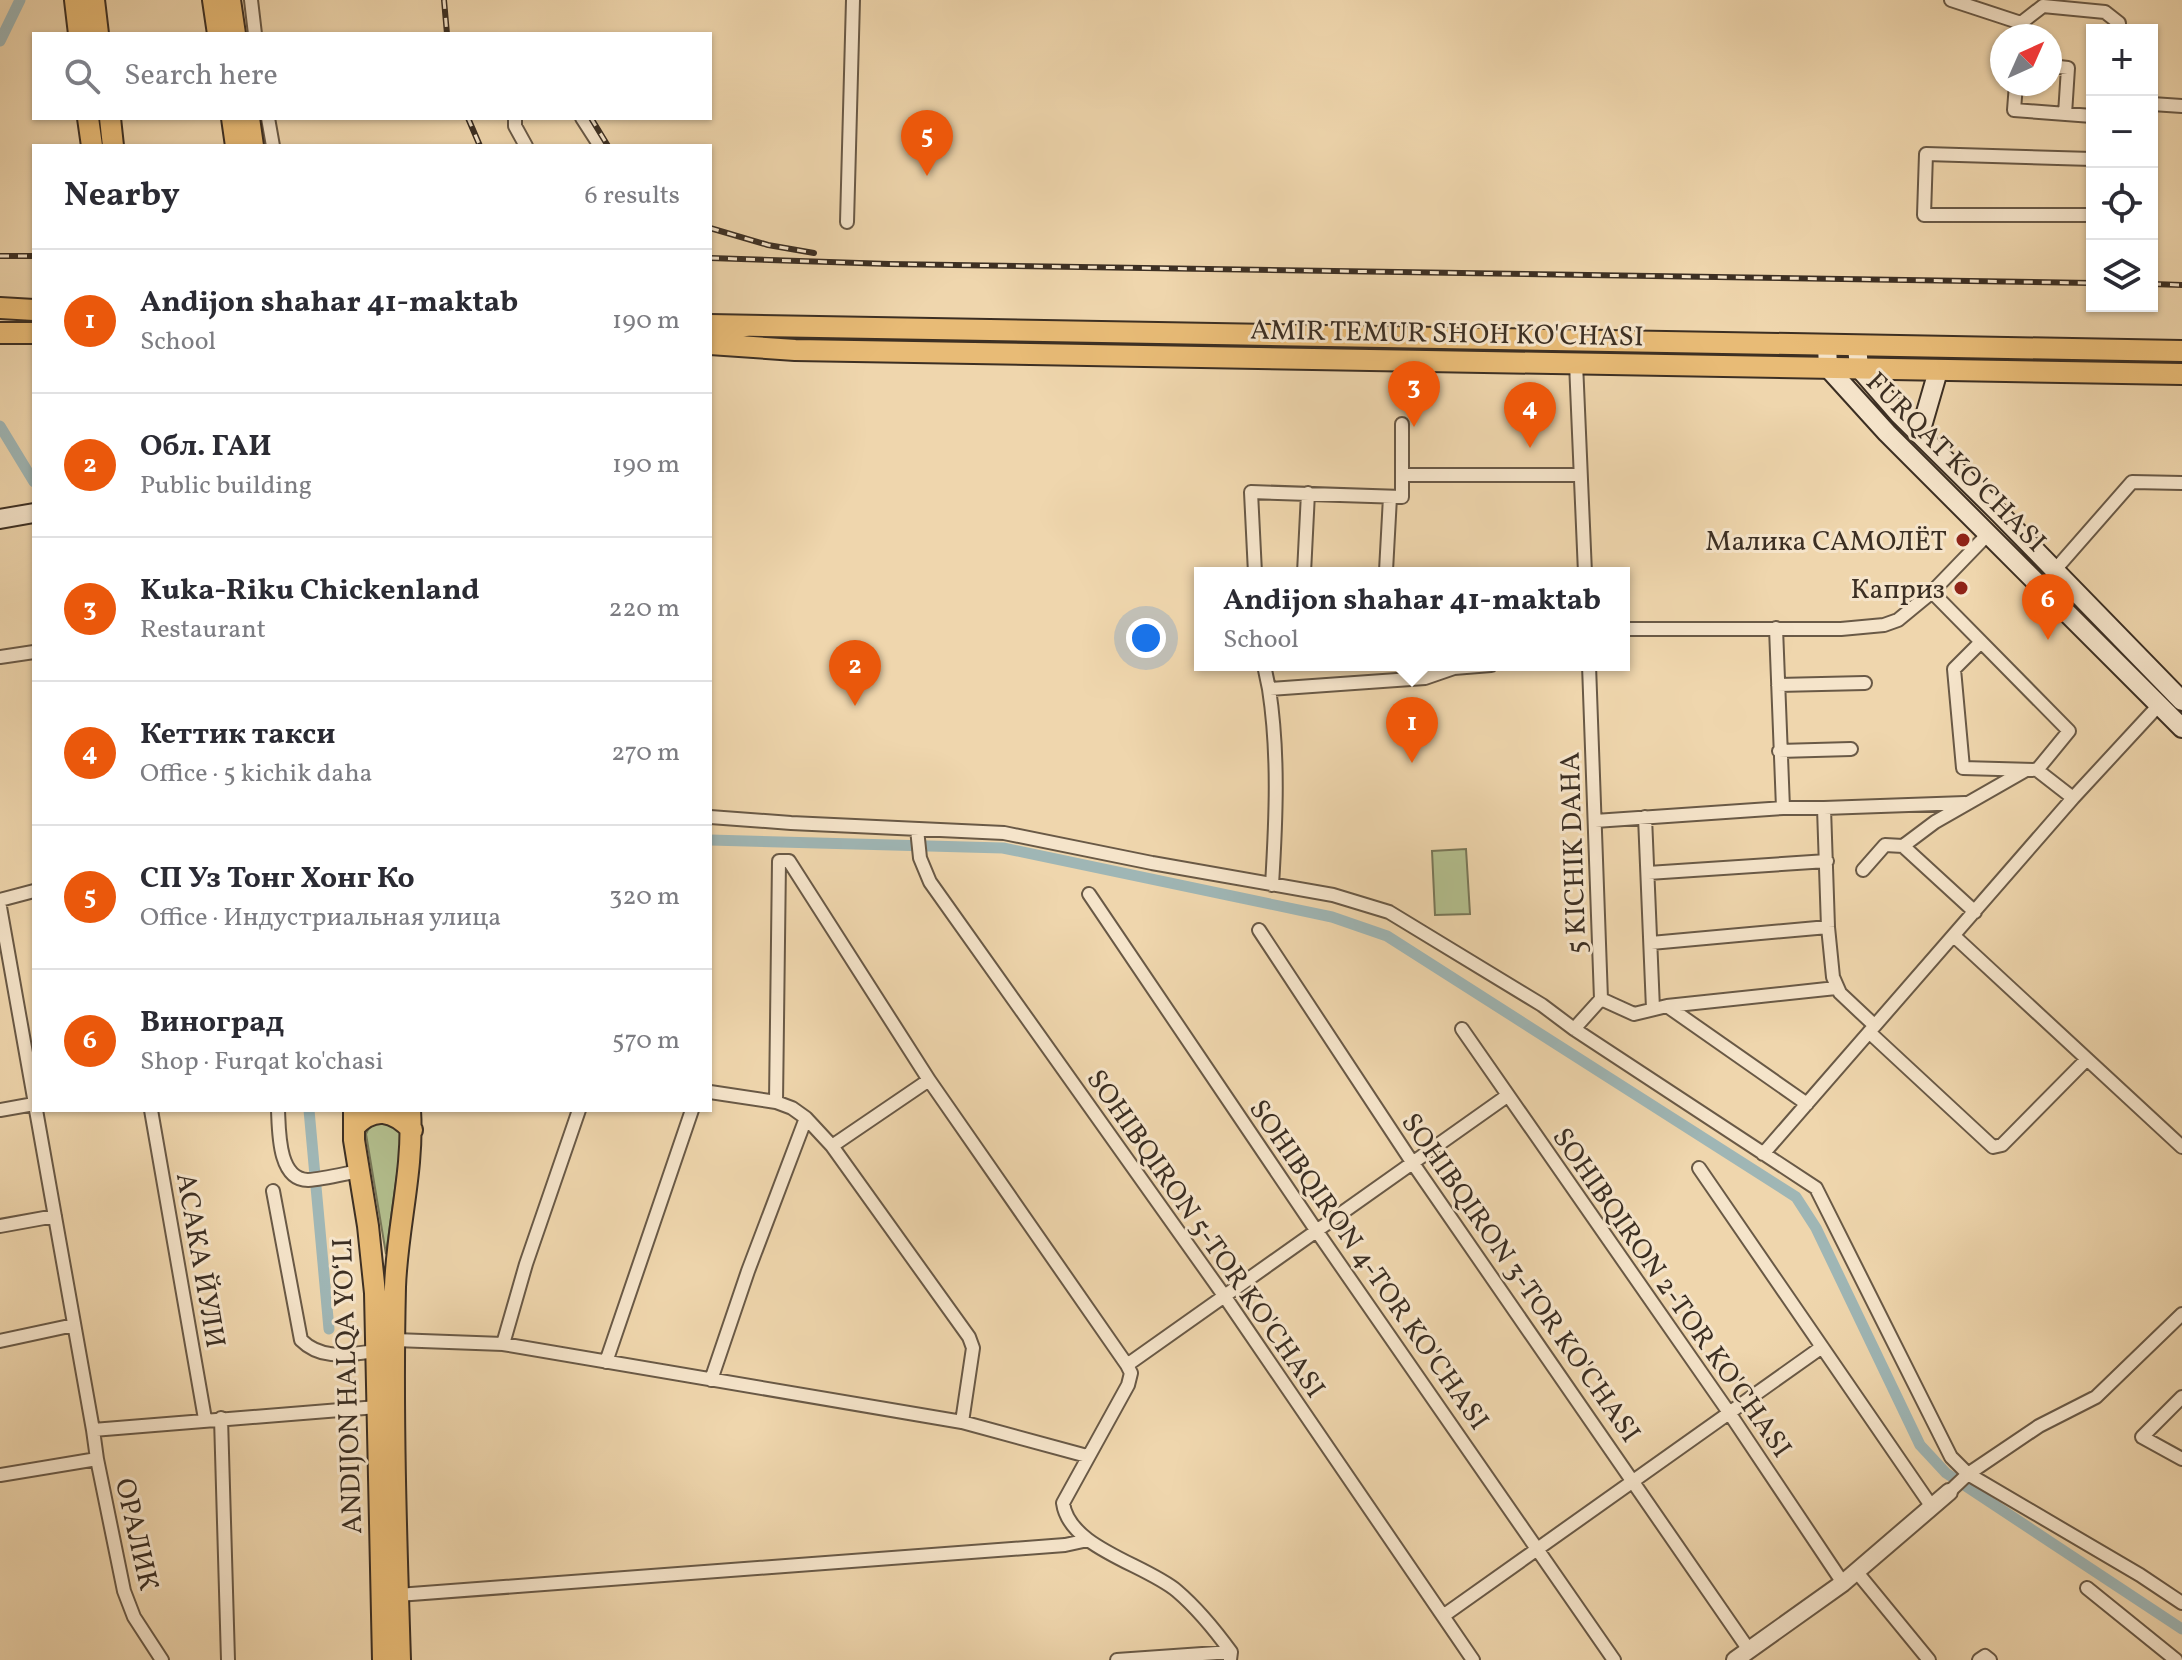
<!DOCTYPE html>
<html lang="en">
<head>
<meta charset="utf-8">
<style>
  :root { --surface:#fff; --page:#f2f2f3; --text:#2b2b33; --muted:#7c7c81; --line:#e1e1e2; --accent:#ea580c }
  body { margin:0; font-family:Vollkorn,serif; background:var(--page); color:var(--text) }
  .controls { position:absolute; right:24px; top:24px; display:grid; overflow:hidden; border-radius:0px; box-shadow:0 2px 6px #0004 }
  .controls button { width:72px; height:72px; display:grid; place-items:center; padding:0; border:0; border-bottom:2px solid var(--line); background:var(--surface); color:var(--text); font:40px sans-serif }
  .compass { position:absolute; left:1990px; top:24px; width:72px; height:72px; border-radius:50%; background:var(--surface); box-shadow:0 2px 6px #0004; rotate:45deg }
  .you { position:absolute; left:1146px; top:638px; width:28px; height:28px; margin:-20px; border:6px solid #fff; border-radius:50%; background:#1a73e8; box-shadow:0 0 0 12px #1a73e833 }
  .badge { display:grid; place-items:center; width:52px; height:52px; border-radius:50%; background:var(--accent); color:#fff; font-size:26px; font-weight:700 }
  .pin { position:absolute; translate:-50% -66px; filter:drop-shadow(0 2px 4px #0008) }
  .pin::after { content:''; position:absolute; top:42px; width:28px; height:24px; background:inherit; clip-path:polygon(0 0,100% 0,50% 100%) }
  .popup { position:absolute; left:1194px; top:567px; width:436px; height:104px; box-sizing:border-box; display:grid; place-content:center; border-radius:0px; background:var(--surface); filter:drop-shadow(0 2px 6px #0005); font-size:26px; white-space:nowrap; color:var(--muted) }
  .popup b { font-size:30px; color:var(--text) }
  .popup::after { content:''; position:absolute; left:50%; top:100%; margin-left:-16px; border:16px solid transparent; border-top-color:var(--surface) }
  .list { margin:0; padding:0; list-style:none }
  h2 { display:flex; justify-content:space-between; align-items:center; height:104px; margin:0; padding:0 32px; font-size:34px }
  h2 small { font-size:26px; font-weight:400; color:var(--muted) }
  .list li { display:grid; grid-template-columns:52px 1fr auto; gap:24px; align-items:center; box-sizing:border-box; height:144px; padding:0 32px; border-top:2px solid var(--line) }
  .list b { display:block; font-size:30px; white-space:nowrap }
  .list p { margin:0; font-size:26px; white-space:nowrap; color:var(--muted) }
  .list em { font-size:26px; font-style:normal; color:var(--muted) }
  .icon { flex:none; width:44px; height:44px; fill:none; stroke:currentColor; stroke-width:2; stroke-linecap:round; stroke-linejoin:round }
  .map { position:relative; flex:none; width:2182px; height:1660px; overflow:hidden }
  .search { position:absolute; background:var(--surface); box-shadow:0 2px 6px #0004; left:32px; top:32px; width:680px; height:88px; display:flex; align-items:center; gap:20px; box-sizing:border-box; padding:0 28px; border-radius:0px; color:var(--muted); font-size:30px }
  .panel { position:absolute; background:var(--surface); box-shadow:0 2px 6px #0004; left:32px; top:144px; width:680px; height:968px; border-radius:0px }
  .map>svg:first-child { display:block }
</style>
</head>
<body>
<div class="map">
<svg width="2182" height="1660" viewBox="0 0 2182 1660">
  <rect width="100%" height="100%" fill="#efd6ad"/>
  <filter id="stains"><feTurbulence type="fractalNoise" baseFrequency=".0025" numOctaves="4"/><feColorMatrix values="0 0 0 0 .2 0 0 0 0 .09 0 0 0 0 .02 0 0 0 .5 -.17"/></filter>
  <radialGradient id="worn" r=".72"><stop offset=".6" stop-color="#630" stop-opacity="0"/><stop offset="1" stop-color="#630" stop-opacity=".3"/></radialGradient>
  <!-- green -->
  <path fill="#b3bf8e" stroke="#787758" stroke-width="2" d="M 1466,849 L 1470,914 L 1435,915 L 1432,851 Z
    M 378,1119 L 400,1128 L 402,1138 L 386,1254 L 366,1134 L 370,1125 Z"/>
  <g fill="none" stroke-linecap="round" stroke-linejoin="round">
    <!-- canal -->
    <path stroke="#9fb6b5" stroke-width="11" d="M 0,41 L 20,0
      M 0,426 L 34,482
      M 710,840 L 1003,848 L 1332,917 L 1387,936 L 1796,1197 L 1816,1228 L 1920,1445 L 1946,1473 L 2182,1629
      M 309,1110 L 329,1329"/>
    <!-- minor casing -->
    <g stroke="#695946" stroke-width="16">
      <path id="minor" d="M 251,0 L 255,34
        M 1951,0 L 2021,23
        M 2020,36 L 2021,23 L 2043,6 L 2105,12 L 2119,23 L 2119,30
        M 2050,66 L 2068,68 L 2065,114
        M 2016,84 L 2014,110 L 2092,116
        M 2152,104 L 2182,106
        M 268,118 L 273,146
        M 515,118 L 515,126 L 526,146
        M 582,118 L 600,146
        M 2092,159 L 1926,154 L 1924,215 L 2092,215
        M 847,222 L 853,0
        M 1576,363 L 1585,573
        M 1402,475 L 1580,475
        M 1386,571 L 1390,497
        M 2054,571 L 2132,482 L 2182,483
        M 1255,573 L 1251,492 L 1402,497 L 1402,424
        M 1304,573 L 1308,493
        M 1932,592 L 2069,731 L 2037,770
        M 1776,628 L 1783,808 L 1824,808 L 1828,927 L 1833,977 L 1840,993 L 1874,1025
        M 1624,629 L 1841,629 L 1884,625 L 1898,620 L 1932,592 L 1989,533
        M 1980,643 L 1954,669 L 1963,768 L 2037,770 L 2073,798
        M 0,657 L 34,652
        M 1264,665 L 1269,689 L 1425,678 L 1454,668 L 1491,665
        M 1778,685 L 1865,683
        M 1269,689 C 1279,754 1276,819 1272,885
        M 1779,751 L 1851,749
        M 1824,808 L 1965,803
        M 710,817 L 791,823 L 1004,833 L 1152,863 L 1333,895 L 1389,912 L 1542,1005 L 1574,1029 L 1816,1188 L 1951,1457 L 1968,1474 L 2140,1575 L 2182,1603
        M 1645,817 L 1653,1009
        M 1595,821 L 1783,808
        M 917,829 L 920,858 L 930,882 L 1225,1297 L 1473,1660
        M 1903,846 L 1975,912
        M 1863,870 L 1885,845 L 1903,846 L 1935,822 L 2026,770
        M 1648,873 L 1827,861
        M 1089,894 L 1316,1230 L 1614,1660
        M 0,900 L 34,891
        M 0,907 L 34,1098
        M 1259,930 L 1412,1162 L 1749,1650
        M 1954,936 L 2182,1147
        M 1651,943 L 1828,927
        M 1601,999 L 1634,1014 L 1667,1006 L 1807,1104
        M 1667,1006 L 1836,988
        M 1462,1029 L 1730,1414 L 1843,1583
        M 1574,1029 L 1601,999 L 1589,665
        M 1869,1032 L 1993,1147 L 2002,1145 L 2087,1059
        M 710,1092 L 776,1102 L 792,1108 L 806,1118 L 832,1146 L 969,1337 L 973,1348 L 962,1422
        M 776,1102 L 779,861 L 789,861 L 929,1080 L 1127,1365 L 1131,1373 L 1128,1385 L 1063,1503 C 1069,1548 1145,1564 1177,1591 C 1198,1609 1215,1630 1231,1652 L 1230,1660
        M 0,1110 L 34,1104
        M 36,1110 L 93,1430 L 377,1407
        M 151,1110 L 205,1419
        M 278,1110 C 279,1131 278,1180 308,1180 C 324,1179 343,1174 359,1171
        M 832,1146 L 929,1080
        M 1763,1154 L 2073,798 L 2159,705
        M 1699,1168 L 1932,1507
        M 273,1191 L 301,1340 C 322,1361 349,1354 377,1351
        M 0,1226 L 55,1216
        M 395,1340 L 503,1344 L 962,1422 L 1087,1456
        M 0,1341 L 74,1325
        M 503,1344 L 526,1264 L 579,1110
        M 606,1362 L 692,1110
        M 1127,1365 L 1507,1096
        M 711,1380 L 748,1271 L 806,1118
        M 2182,1397 L 2142,1437 L 2182,1459
        M 221,1418 L 228,1660
        M 97,1459 L 124,1591 L 134,1617 L 162,1660
        M 0,1475 L 97,1459 L 93,1430
        M 1949,1492 L 1968,1474 L 2039,1426 L 2096,1397 L 2182,1314
        M 1856,1571 L 1929,1660
        M 2087,1588 L 2176,1660
        M 398,1595 L 1065,1545 L 1088,1540
        M 1443,1616 L 1822,1347
        M 1117,1660 L 1231,1652
        M 1979,1660 L 1985,1656 L 1990,1660"/>
    </g>
    <!-- tertiary casing -->
    <g stroke="#695946" stroke-width="20">
      <path id="tertiary" d="M 1735,1660 L 1843,1583 L 1949,1492"/>
    </g>
    <!-- secondary casing -->
    <g stroke="#3c2f23" stroke-width="22">
      <path id="secondary" d="M 1827,345 L 1828,368 L 1887,433 L 2182,728
        M 1857,346 L 1859,368 L 1899,414 L 1999,513 L 2182,701
        M 1920,433 L 1938,371
        M 0,519 L 34,513"/>
    </g>
    <!-- primary casing -->
    <g stroke="#3c2f23" stroke-width="24">
      <path id="primary" d="M 710,325 L 2182,351
        M 710,344 L 795,350 L 2182,374"/>
    </g>
    <!-- trunk casing -->
    <g stroke="#3c2f23" stroke-width="24">
      <path id="trunk" d="M 75,0 L 79,34
        M 94,0 L 98,34
        M 213,0 L 218,34
        M 230,0 L 235,34
        M 88,118 L 92,146
        M 110,118 L 113,146
        M 232,118 L 236,146
        M 249,118 L 253,146
        M 0,308 L 34,310
        M 0,333 L 34,333
        M 710,337 L 745,326
        M 354,1110 L 354,1140 L 368,1226 L 375,1293 L 383,1660
        M 354,1127 C 374,1106 393,1110 412,1130
        M 400,1660 C 396,1536 392,1411 395,1287 C 397,1228 414,1169 410,1110"/>
    </g>
    <!-- minor -->
    <use href="#minor" stroke="#f5e4ca" stroke-width="12"/>
    <!-- tertiary -->
    <use href="#tertiary" stroke="#f5e4ca" stroke-width="16"/>
    <!-- secondary -->
    <use href="#secondary" stroke="#f5e4ca" stroke-width="18"/>
    <!-- primary -->
    <use href="#primary" stroke="#e8bb76" stroke-width="20"/>
    <!-- trunk -->
    <use href="#trunk" stroke="#e8bb76" stroke-width="20"/>
    <!-- rail casing -->
    <g stroke="#3c2f23" stroke-width="6">
      <path id="rail" d="M 444,0 L 447,34
        M 468,118 L 480,146
        M 591,118 L 608,146
        M 710,228 L 768,245 L 814,253
        M 0,256 L 34,256
        M 710,258 L 889,264 L 2092,283
        M 2152,284 L 2182,285"/>
    </g>
    <!-- rail -->
    <use href="#rail" stroke="#f5e4ca" stroke-width="3" stroke-dasharray="9" stroke-linecap="butt"/>
  </g>
  <!-- markers -->
  <g fill="#8f2418" stroke="#f5e4ca" stroke-width="3">
    <circle cx="1963" cy="540" r="8"/>
    <circle cx="1961" cy="588" r="8"/>
  </g>
  <g text-anchor="middle" stroke-width="6" stroke-linejoin="round" paint-order="stroke">
    <!-- street labels -->
    <g font-size="28" fill="#3c2f23" stroke="#f5e4ca">
      <text transform="translate(1447 332) rotate(1)" y="10">AMIR TEMUR SHOH KO'CHASI</text>
      <text transform="translate(1957 461) rotate(45)" y="10">FURQAT KO'CHASI</text>
      <text transform="translate(1572 853) rotate(-92)" y="10">5 KICHIK DAHA</text>
      <text transform="translate(1207 1233) rotate(55)" y="10">SOHIBQIRON 5-TOR KO'CHASI</text>
      <text transform="translate(202 1260) rotate(80)" y="10">АСАКА ЙУЛИ</text>
      <text transform="translate(1370 1264) rotate(55)" y="10">SOHIBQIRON 4-TOR KO'CHASI</text>
      <text transform="translate(1522 1277) rotate(55)" y="10">SOHIBQIRON 3-TOR KO'CHASI</text>
      <text transform="translate(1673 1292) rotate(55)" y="10">SOHIBQIRON 2-TOR KO'CHASI</text>
      <text transform="translate(346 1386) rotate(-92)" y="10">ANDIJON HALQA YO‘LI</text>
      <text transform="translate(138 1534) rotate(77)" y="10">ОРАЛИК</text>
    </g>
    <!-- poi labels -->
    <g font-size="28" fill="#3c2f23" stroke="#f5e4ca" text-anchor="end">
      <text x="1947" y="550">Малика САМОЛЁТ</text>
      <text x="1945" y="598">Каприз</text>
    </g>
  </g>
  <rect width="100%" height="100%" filter="url(#stains)"/>
  <rect width="100%" height="100%" fill="url(#worn)"/>
</svg>
<div class="controls">
<button>+</button>
<button>−</button>
<button><svg class="icon" aria-label="locate" viewBox="0 0 24 24"><circle cx="12" cy="12" r="6"/><path d="M12 2v4M12 18v4M2 12h4M18 12h4"/></svg></button>
<button><svg class="icon" aria-label="layers" viewBox="0 0 24 24"><path d="M12 4l9 5-9 5-9-5zM3 14l9 5 9-5"/></svg></button>
</div>
<svg class="compass" viewBox="-18 -18 36 36"><path d="M0-13l5 13h-10z" fill="#e53935"/><path d="M0 13l5-13h-10z" fill="#7c7c81"/></svg>
<div class="you"></div>
<div class="pin badge" style="left:1412px;top:763px">1</div>
<div class="popup"><b>Andijon shahar 41-maktab</b>School</div>
<div class="pin badge" style="left:855px;top:706px">2</div>
<div class="pin badge" style="left:1414px;top:427px">3</div>
<div class="pin badge" style="left:1530px;top:448px">4</div>
<div class="pin badge" style="left:927px;top:176px">5</div>
<div class="pin badge" style="left:2048px;top:640px">6</div>
<div class="search"><svg class="icon" aria-label="search" viewBox="0 0 24 24"><circle cx="10" cy="10" r="6"/><path d="M15 15l6 6"/></svg>Search here</div>
<section class="panel">
<h2>Nearby<small>6 results</small></h2>
<ul class="list">
<li><span class="badge">1</span><div><b>Andijon shahar 41-maktab</b><p>School</p></div><em>190 m</em></li>
<li><span class="badge">2</span><div><b>Обл. ГАИ</b><p>Public building</p></div><em>190 m</em></li>
<li><span class="badge">3</span><div><b>Kuka-Riku Chickenland</b><p>Restaurant</p></div><em>220 m</em></li>
<li><span class="badge">4</span><div><b>Кеттик такси</b><p>Office · 5 kichik daha</p></div><em>270 m</em></li>
<li><span class="badge">5</span><div><b>СП Уз Тонг Хонг Ко</b><p>Office · Индустриальная улица</p></div><em>320 m</em></li>
<li><span class="badge">6</span><div><b>Виноград</b><p>Shop · Furqat ko'chasi</p></div><em>570 m</em></li>
</ul>
</section>
</div>
</body>
</html>
